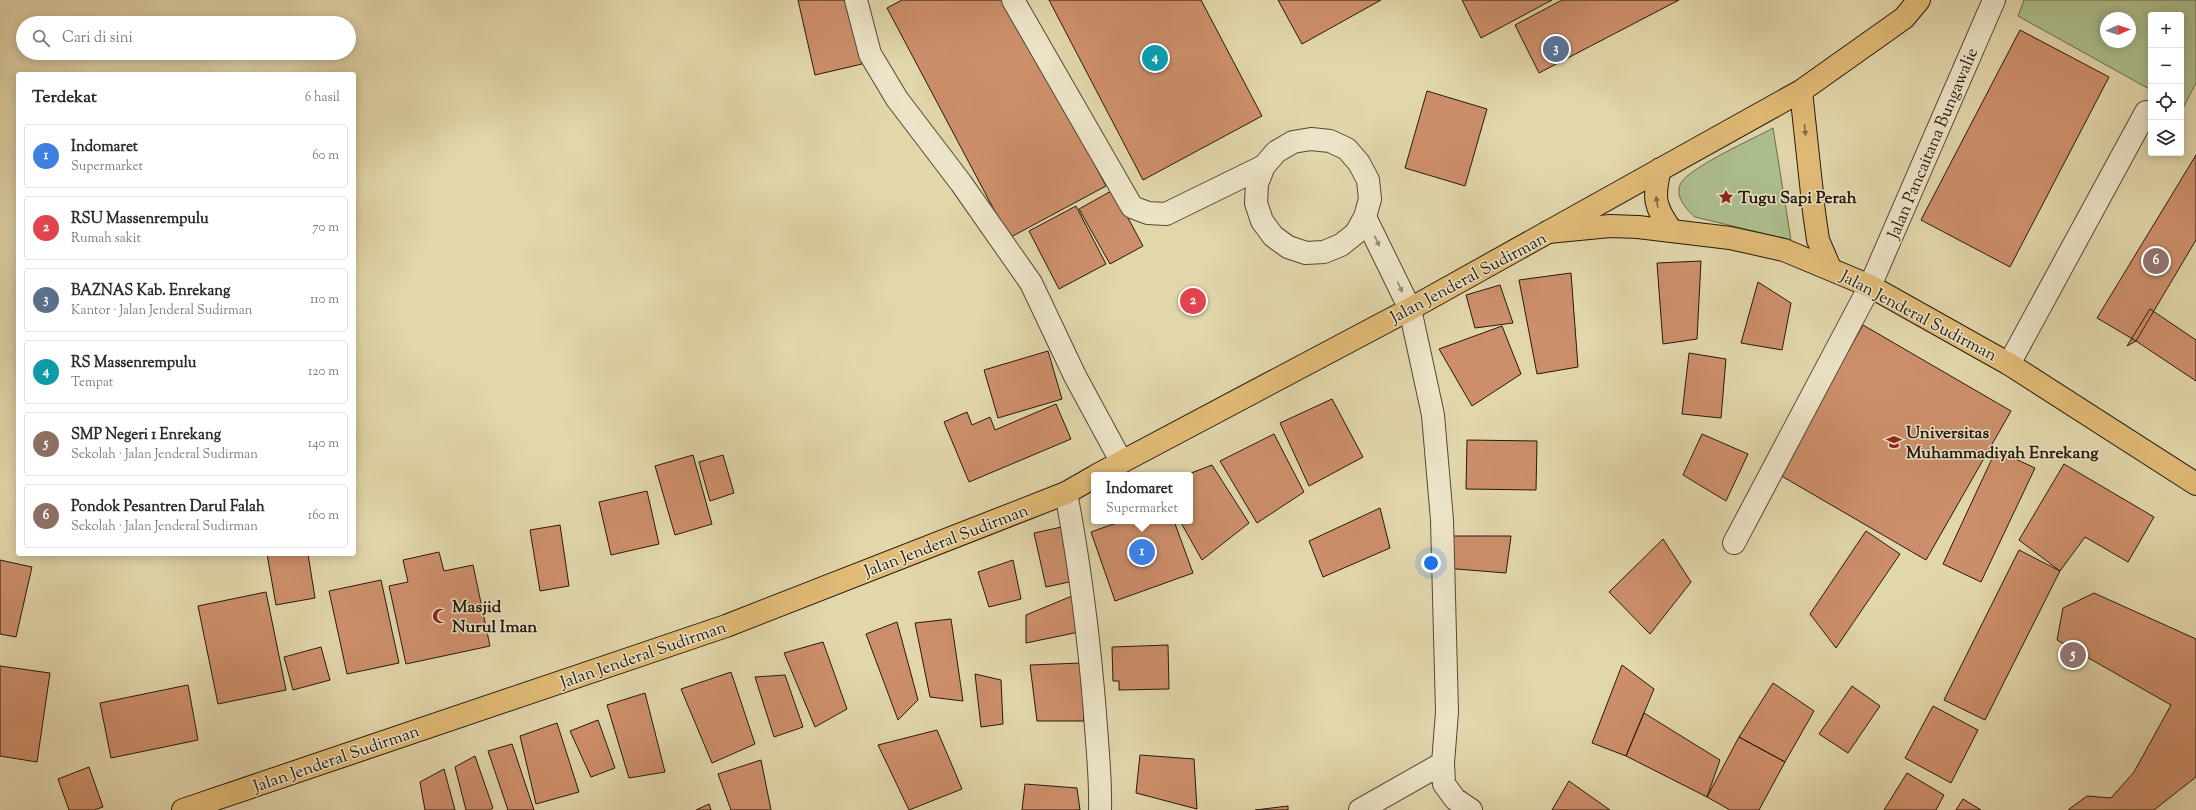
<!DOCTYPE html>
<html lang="id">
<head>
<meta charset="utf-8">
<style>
  :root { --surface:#fff; --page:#f7f7f7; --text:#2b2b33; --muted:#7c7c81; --line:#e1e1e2; --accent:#111827 }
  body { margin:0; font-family:"Sorts Mill Goudy",serif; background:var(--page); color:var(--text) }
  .controls { position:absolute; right:12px; top:12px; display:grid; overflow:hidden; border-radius:4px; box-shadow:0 2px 10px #0003 }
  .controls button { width:36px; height:36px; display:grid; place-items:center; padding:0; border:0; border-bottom:1px solid var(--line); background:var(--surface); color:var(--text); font:20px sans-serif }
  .compass { position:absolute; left:2100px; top:12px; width:36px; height:36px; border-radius:50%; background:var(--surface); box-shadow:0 2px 10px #0003; rotate:87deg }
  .you { position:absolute; left:1431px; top:563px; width:14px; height:14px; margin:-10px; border:3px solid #fff; border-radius:50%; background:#1a73e8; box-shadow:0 0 0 6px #1a73e833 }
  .badge { display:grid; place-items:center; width:26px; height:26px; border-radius:50%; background:var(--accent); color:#fff; font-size:13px; font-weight:700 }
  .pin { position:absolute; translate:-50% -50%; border:2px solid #fff; box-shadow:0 1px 4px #0006 }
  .popup { position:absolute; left:1091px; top:472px; width:102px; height:52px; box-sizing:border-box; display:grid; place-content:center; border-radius:4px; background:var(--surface); filter:drop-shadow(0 1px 3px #0005); font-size:13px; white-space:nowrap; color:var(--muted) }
  .popup b { font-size:15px; color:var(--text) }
  .popup::after { content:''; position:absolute; left:50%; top:100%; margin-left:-8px; border:8px solid transparent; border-top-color:var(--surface) }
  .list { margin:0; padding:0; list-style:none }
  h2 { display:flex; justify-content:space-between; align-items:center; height:52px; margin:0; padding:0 16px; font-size:17px }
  h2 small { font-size:13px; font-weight:400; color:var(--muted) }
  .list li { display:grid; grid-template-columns:26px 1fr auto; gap:12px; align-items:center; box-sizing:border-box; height:64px; margin:0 8px 8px; padding:0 8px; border:1px solid var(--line); border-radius:4px }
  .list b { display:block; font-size:15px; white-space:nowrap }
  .list p { margin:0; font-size:13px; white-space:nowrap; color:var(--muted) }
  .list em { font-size:13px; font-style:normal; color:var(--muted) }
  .icon { flex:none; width:22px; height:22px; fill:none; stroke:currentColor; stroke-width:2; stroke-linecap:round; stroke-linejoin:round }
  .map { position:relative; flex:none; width:2196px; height:810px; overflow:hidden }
  .search { position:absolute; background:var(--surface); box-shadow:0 2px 10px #0003; left:16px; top:16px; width:340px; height:44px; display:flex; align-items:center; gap:10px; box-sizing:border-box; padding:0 14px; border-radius:22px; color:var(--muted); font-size:15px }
  .panel { position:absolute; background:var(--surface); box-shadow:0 2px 10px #0003; left:16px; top:72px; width:340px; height:484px; border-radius:4px }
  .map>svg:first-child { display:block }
</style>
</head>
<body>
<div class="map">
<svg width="2196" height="810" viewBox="0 0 2196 810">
  <rect width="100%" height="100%" fill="#e2d6ab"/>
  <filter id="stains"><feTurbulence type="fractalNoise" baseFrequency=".005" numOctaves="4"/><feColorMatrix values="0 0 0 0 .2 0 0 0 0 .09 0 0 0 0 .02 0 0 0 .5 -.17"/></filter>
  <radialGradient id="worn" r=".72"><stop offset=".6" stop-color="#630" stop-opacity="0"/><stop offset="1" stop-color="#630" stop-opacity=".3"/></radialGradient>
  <!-- green -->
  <path fill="#adbf8e" stroke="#696c4e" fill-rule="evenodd" d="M 2024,0 L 2196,0 L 2196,83 L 2183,108 L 2181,106 L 2181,15 L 2151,15 L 2151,90 L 2018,16 ZM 2106,18 L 2130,18 L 2130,42 L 2106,42 Z
    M 1773,128 L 1791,240 L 1695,217 C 1686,209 1674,196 1681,183 C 1690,167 1755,138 1773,128 Z"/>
  <!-- building -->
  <path fill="#cd8f6b" stroke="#25190d" d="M 798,0 L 847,0 L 862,64 L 815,75 Z
    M 902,0 L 1007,0 L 1106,186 L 1009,238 L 887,8 Z
    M 1049,0 L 1201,0 L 1262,116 L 1143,180 Z
    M 1278,0 L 1381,0 L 1302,44 Z
    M 1462,0 L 1552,0 L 1481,38 Z
    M 1562,0 L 1679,0 L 1539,73 L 1515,25 Z
    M 2020,30 L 2109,77 L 2010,267 L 1921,220 Z
    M 1427,91 L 1487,109 L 1465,186 L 1405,168 Z
    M 2196,155 L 2196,240 L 2136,341 L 2097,318 Z
    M 1113,190 L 1143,246 L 1110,264 L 1079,209 Z
    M 1076,206 L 1106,264 L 1059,289 L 1029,231 Z
    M 1701,261 L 1697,339 L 1663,344 L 1657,263 Z
    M 1571,273 L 1578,367 L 1537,374 L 1519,280 Z
    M 1758,282 L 1791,303 L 1782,350 L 1741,343 Z
    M 1500,285 L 1513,323 L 1475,328 L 1466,295 Z
    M 2150,309 L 2196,340 L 2196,381 L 2136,341 L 2127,346 Z
    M 1863,325 L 2011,411 L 1926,560 L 1778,474 Z
    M 1502,326 L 1521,374 L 1472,406 L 1439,349 Z
    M 1048,351 L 1062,399 L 998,418 L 984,370 Z
    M 1689,353 L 1726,359 L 1721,418 L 1682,414 Z
    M 1332,399 L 1363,457 L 1309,486 L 1280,423 Z
    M 1056,404 L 1071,439 L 969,482 L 944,422 L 967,412 L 972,425 L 990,417 L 995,430 Z
    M 1274,434 L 1304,492 L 1257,523 L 1220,461 Z
    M 1702,434 L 1748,454 L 1726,501 L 1683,475 Z
    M 1467,440 L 1537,441 L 1536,490 L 1466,489 Z
    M 1996,450 L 2035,468 L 1981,582 L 1943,564 Z
    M 693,455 L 712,524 L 675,535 L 655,466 Z
    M 723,455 L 734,493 L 710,501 L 699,462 Z
    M 2064,464 L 2154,517 L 2128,562 L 2085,537 L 2060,571 L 2019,540 Z
    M 1212,465 L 1249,523 L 1202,560 L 1180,521 L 1190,521 L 1190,475 L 1186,475 Z
    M 647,491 L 659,544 L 611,555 L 599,502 Z
    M 1380,508 L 1390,548 L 1323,577 L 1309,541 Z
    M 1122,521 L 1144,521 L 1144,523 L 1150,521 L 1174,521 L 1193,573 L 1115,601 L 1091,532 Z
    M 560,525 L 569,586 L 540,591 L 530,530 Z
    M 1066,526 L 1078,580 L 1046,587 L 1034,533 Z
    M 1866,531 L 1900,554 L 1836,648 L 1810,614 Z
    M 1453,536 L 1511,536 L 1506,573 L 1444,568 Z
    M 1663,539 L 1691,582 L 1650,634 L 1609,592 Z
    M 2019,550 L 2060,571 L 1985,720 L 1944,700 Z
    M 439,552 L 444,571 L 473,565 L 490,646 L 406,664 L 389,586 L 408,582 L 403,560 Z
    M 267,554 L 308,554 L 315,598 L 276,605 Z
    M 0,560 L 32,567 L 16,637 L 0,634 Z
    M 1013,560 L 1021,599 L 989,607 L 978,572 Z
    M 381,580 L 399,663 L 347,674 L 329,591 Z
    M 266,592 L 286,690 L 218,704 L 198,606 Z
    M 2094,593 L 2196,639 L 2196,777 L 2154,810 L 2068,810 L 2087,796 L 2111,798 L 2134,772 L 2171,705 L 2057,640 L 2063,608 Z
    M 1072,596 L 1079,632 L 1026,643 L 1026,615 Z
    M 951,619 L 963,701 L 930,697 L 915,623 Z
    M 897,622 L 918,700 L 898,720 L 866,634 Z
    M 823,642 L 847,709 L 815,727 L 784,653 Z
    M 1168,645 L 1169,689 L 1119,690 L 1119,681 L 1113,681 L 1112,647 Z
    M 321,647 L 330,680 L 293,690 L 284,657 Z
    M 1081,663 L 1084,721 L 1037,721 L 1030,665 Z
    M 1622,665 L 1654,689 L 1626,756 L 1592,743 Z
    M 0,666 L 50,673 L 37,762 L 0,756 Z
    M 731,672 L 755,744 L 712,763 L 681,689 Z
    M 975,674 L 1001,680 L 1003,724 L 981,727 Z
    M 785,675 L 803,727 L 774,737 L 755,677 Z
    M 1773,683 L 1814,711 L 1785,762 L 1739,737 Z
    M 188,685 L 198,740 L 111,758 L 100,703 Z
    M 1852,686 L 1880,706 L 1848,753 L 1819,734 Z
    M 645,693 L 665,772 L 629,778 L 607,705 Z
    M 1933,706 L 1978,730 L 1951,783 L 1905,758 Z
    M 1644,713 L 1720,760 L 1707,797 L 1626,756 Z
    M 598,720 L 615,768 L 591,777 L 570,731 Z
    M 557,723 L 579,792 L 536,804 L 520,736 Z
    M 937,730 L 962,789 L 909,810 L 878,745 Z
    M 1739,737 L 1785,762 L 1759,810 L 1730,810 L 1707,797 Z
    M 512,744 L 534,810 L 508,810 L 488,751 Z
    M 1140,755 L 1194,759 L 1197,809 L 1136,793 Z
    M 475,756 L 493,808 L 490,810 L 466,810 L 455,767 Z
    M 761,760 L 771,810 L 731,810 L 718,774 Z
    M 89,767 L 103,807 L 94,810 L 69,810 L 58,779 Z
    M 444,769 L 455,810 L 425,810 L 420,782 Z
    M 1907,773 L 1944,795 L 1936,810 L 1884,810 Z
    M 1569,781 L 1610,810 L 1552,810 Z
    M 1025,784 L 1077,788 L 1080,810 L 1022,810 Z
    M 1963,799 L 1981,810 L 1956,810 Z
    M 709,804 L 711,810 L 696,810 Z
    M 1288,806 L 1288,810 L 1255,810 Z"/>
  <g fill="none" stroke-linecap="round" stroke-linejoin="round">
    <!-- minor casing -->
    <g stroke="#544834" stroke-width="24">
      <path id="minor" d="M 856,0 L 870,54 L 897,99 L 961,183 L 1031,283 L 1075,376 L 1121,461
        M 1013,0 L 1132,207 L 1148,213 L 1166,214 L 1264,166
        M 1365,217 L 1356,233 L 1341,245 L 1324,252 L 1306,253 L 1288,247 L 1273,236 L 1262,221 L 1256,203 L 1257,184 L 1264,166 L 1276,152 L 1293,142 L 1311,139 L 1330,141 L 1347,149 L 1359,163 L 1368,180 L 1370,199 L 1365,217 L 1410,309 L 1433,415 L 1442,520 L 1447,712 L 1443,763 L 1444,784 L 1455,799 L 1471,810
        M 2009,364 L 2146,112
        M 1066,493 C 1080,566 1089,639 1095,713 C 1097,745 1101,778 1100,810
        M 1734,543 L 1870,286 L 1994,0
        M 1360,810 L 1443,763"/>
    </g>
    <!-- major casing -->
    <g stroke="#25190d" stroke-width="24">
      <path id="major" d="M 1548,232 L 1610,226 L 1638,227 L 1730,238 L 1784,250 L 1870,286 L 2009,364 L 2196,484"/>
    </g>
    <!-- highway casing -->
    <g stroke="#25190d" stroke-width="24">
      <path id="highway" d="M 1801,91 L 1814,212 L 1818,240 L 1830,268
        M 1660,169 C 1653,197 1654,207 1672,231
        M 1097,475 L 1410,309 L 1801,91 L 1904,18 L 1919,0
        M 183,810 L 726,626 L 1066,493 L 1094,477"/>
    </g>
    <!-- minor -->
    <use href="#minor" stroke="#ece4c8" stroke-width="22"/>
    <!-- major -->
    <use href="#major" stroke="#e1bb76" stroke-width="22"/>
    <!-- highway -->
    <use href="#highway" stroke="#e1bb76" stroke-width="22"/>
  </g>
  <!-- one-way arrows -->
  <defs><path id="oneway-solid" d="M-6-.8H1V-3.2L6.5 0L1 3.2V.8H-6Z"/></defs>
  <g fill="#836a42">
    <use href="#oneway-solid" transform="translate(1805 130) rotate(84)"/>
    <use href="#oneway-solid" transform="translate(1657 202) rotate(-99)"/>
  </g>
  <g fill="#928974">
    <use href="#oneway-solid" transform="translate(1377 241) rotate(65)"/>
    <use href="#oneway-solid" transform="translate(1400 287) rotate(65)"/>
  </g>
  <!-- icons -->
  <defs>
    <g id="sight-bare" transform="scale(1.2)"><path d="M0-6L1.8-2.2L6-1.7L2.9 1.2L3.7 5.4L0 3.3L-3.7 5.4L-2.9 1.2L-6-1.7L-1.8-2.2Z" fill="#8f2418" stroke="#ece4c8" stroke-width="2.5" paint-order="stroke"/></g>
    <g id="university-bare" transform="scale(1.2)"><path d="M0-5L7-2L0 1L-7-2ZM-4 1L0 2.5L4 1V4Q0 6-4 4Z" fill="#8f2418" stroke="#ece4c8" stroke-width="2.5" paint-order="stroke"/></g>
    <g id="mosque-bare" transform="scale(1.2)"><path d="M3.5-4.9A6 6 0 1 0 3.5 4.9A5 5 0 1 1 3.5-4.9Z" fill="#8f2418" stroke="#ece4c8" stroke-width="2.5" paint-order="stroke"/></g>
  </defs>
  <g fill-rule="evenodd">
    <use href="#sight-bare" x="1726" y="197"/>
    <use href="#university-bare" x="1894" y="442"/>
    <use href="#mosque-bare" x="440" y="616"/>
  </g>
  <g text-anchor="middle" stroke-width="3" stroke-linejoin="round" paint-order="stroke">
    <!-- street labels -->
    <g font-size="17" fill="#25190d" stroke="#ece4c8">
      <text transform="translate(1932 143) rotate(-67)" y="6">Jalan Pancaitana Bungawalie</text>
      <text transform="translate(1468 277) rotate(-28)" y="6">Jalan Jenderal Sudirman</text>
      <text transform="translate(1919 315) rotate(28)" y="6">Jalan Jenderal Sudirman</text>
      <text transform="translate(946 540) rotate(-21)" y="6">Jalan Jenderal Sudirman</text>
      <text transform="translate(643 654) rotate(-19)" y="6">Jalan Jenderal Sudirman</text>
      <text transform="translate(336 758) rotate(-19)" y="6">Jalan Jenderal Sudirman</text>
    </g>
    <!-- poi labels -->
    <g font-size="17" font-weight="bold" fill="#25190d" stroke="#ece4c8" text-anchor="start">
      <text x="1738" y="203">Tugu Sapi Perah</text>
      <text x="1906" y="438">Universitas<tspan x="1906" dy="20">Muhammadiyah Enrekang</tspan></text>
      <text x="452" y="612">Masjid<tspan x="452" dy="20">Nurul Iman</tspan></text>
    </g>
  </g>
  <rect width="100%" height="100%" filter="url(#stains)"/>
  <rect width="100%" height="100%" fill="url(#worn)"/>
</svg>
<div class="controls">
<button>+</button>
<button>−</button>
<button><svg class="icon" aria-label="locate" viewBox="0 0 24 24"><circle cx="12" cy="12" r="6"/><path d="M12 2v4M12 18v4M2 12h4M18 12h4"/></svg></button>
<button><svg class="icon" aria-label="layers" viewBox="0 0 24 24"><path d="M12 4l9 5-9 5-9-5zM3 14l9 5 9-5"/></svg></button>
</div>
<svg class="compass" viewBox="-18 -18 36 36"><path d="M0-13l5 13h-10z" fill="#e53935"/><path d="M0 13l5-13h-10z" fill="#7c7c81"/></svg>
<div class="you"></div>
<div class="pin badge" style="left:1142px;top:552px;background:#3f7fe0">1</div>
<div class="popup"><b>Indomaret</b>Supermarket</div>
<div class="pin badge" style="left:1193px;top:301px;background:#e0444e">2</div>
<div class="pin badge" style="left:1556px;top:49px;background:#5c6f8a">3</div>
<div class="pin badge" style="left:1155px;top:58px;background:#0f9aa8">4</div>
<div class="pin badge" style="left:2073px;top:655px;background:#8d6e63">5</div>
<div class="pin badge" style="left:2156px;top:261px;background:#8d6e63">6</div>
<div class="search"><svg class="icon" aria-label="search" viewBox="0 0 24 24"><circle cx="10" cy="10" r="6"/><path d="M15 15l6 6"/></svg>Cari di sini</div>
<section class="panel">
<h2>Terdekat<small>6 hasil</small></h2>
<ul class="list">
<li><span class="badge" style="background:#3f7fe0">1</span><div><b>Indomaret</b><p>Supermarket</p></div><em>60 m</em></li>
<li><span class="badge" style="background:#e0444e">2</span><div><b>RSU Massenrempulu</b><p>Rumah sakit</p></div><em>70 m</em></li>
<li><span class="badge" style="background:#5c6f8a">3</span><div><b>BAZNAS Kab. Enrekang</b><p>Kantor · Jalan Jenderal Sudirman</p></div><em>110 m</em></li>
<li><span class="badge" style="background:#0f9aa8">4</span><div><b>RS Massenrempulu</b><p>Tempat</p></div><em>120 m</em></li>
<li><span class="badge" style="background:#8d6e63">5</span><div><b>SMP Negeri 1 Enrekang</b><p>Sekolah · Jalan Jenderal Sudirman</p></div><em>140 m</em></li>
<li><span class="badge" style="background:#8d6e63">6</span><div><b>Pondok Pesantren Darul Falah</b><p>Sekolah · Jalan Jenderal Sudirman</p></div><em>160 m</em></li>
</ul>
</section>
</div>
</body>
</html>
